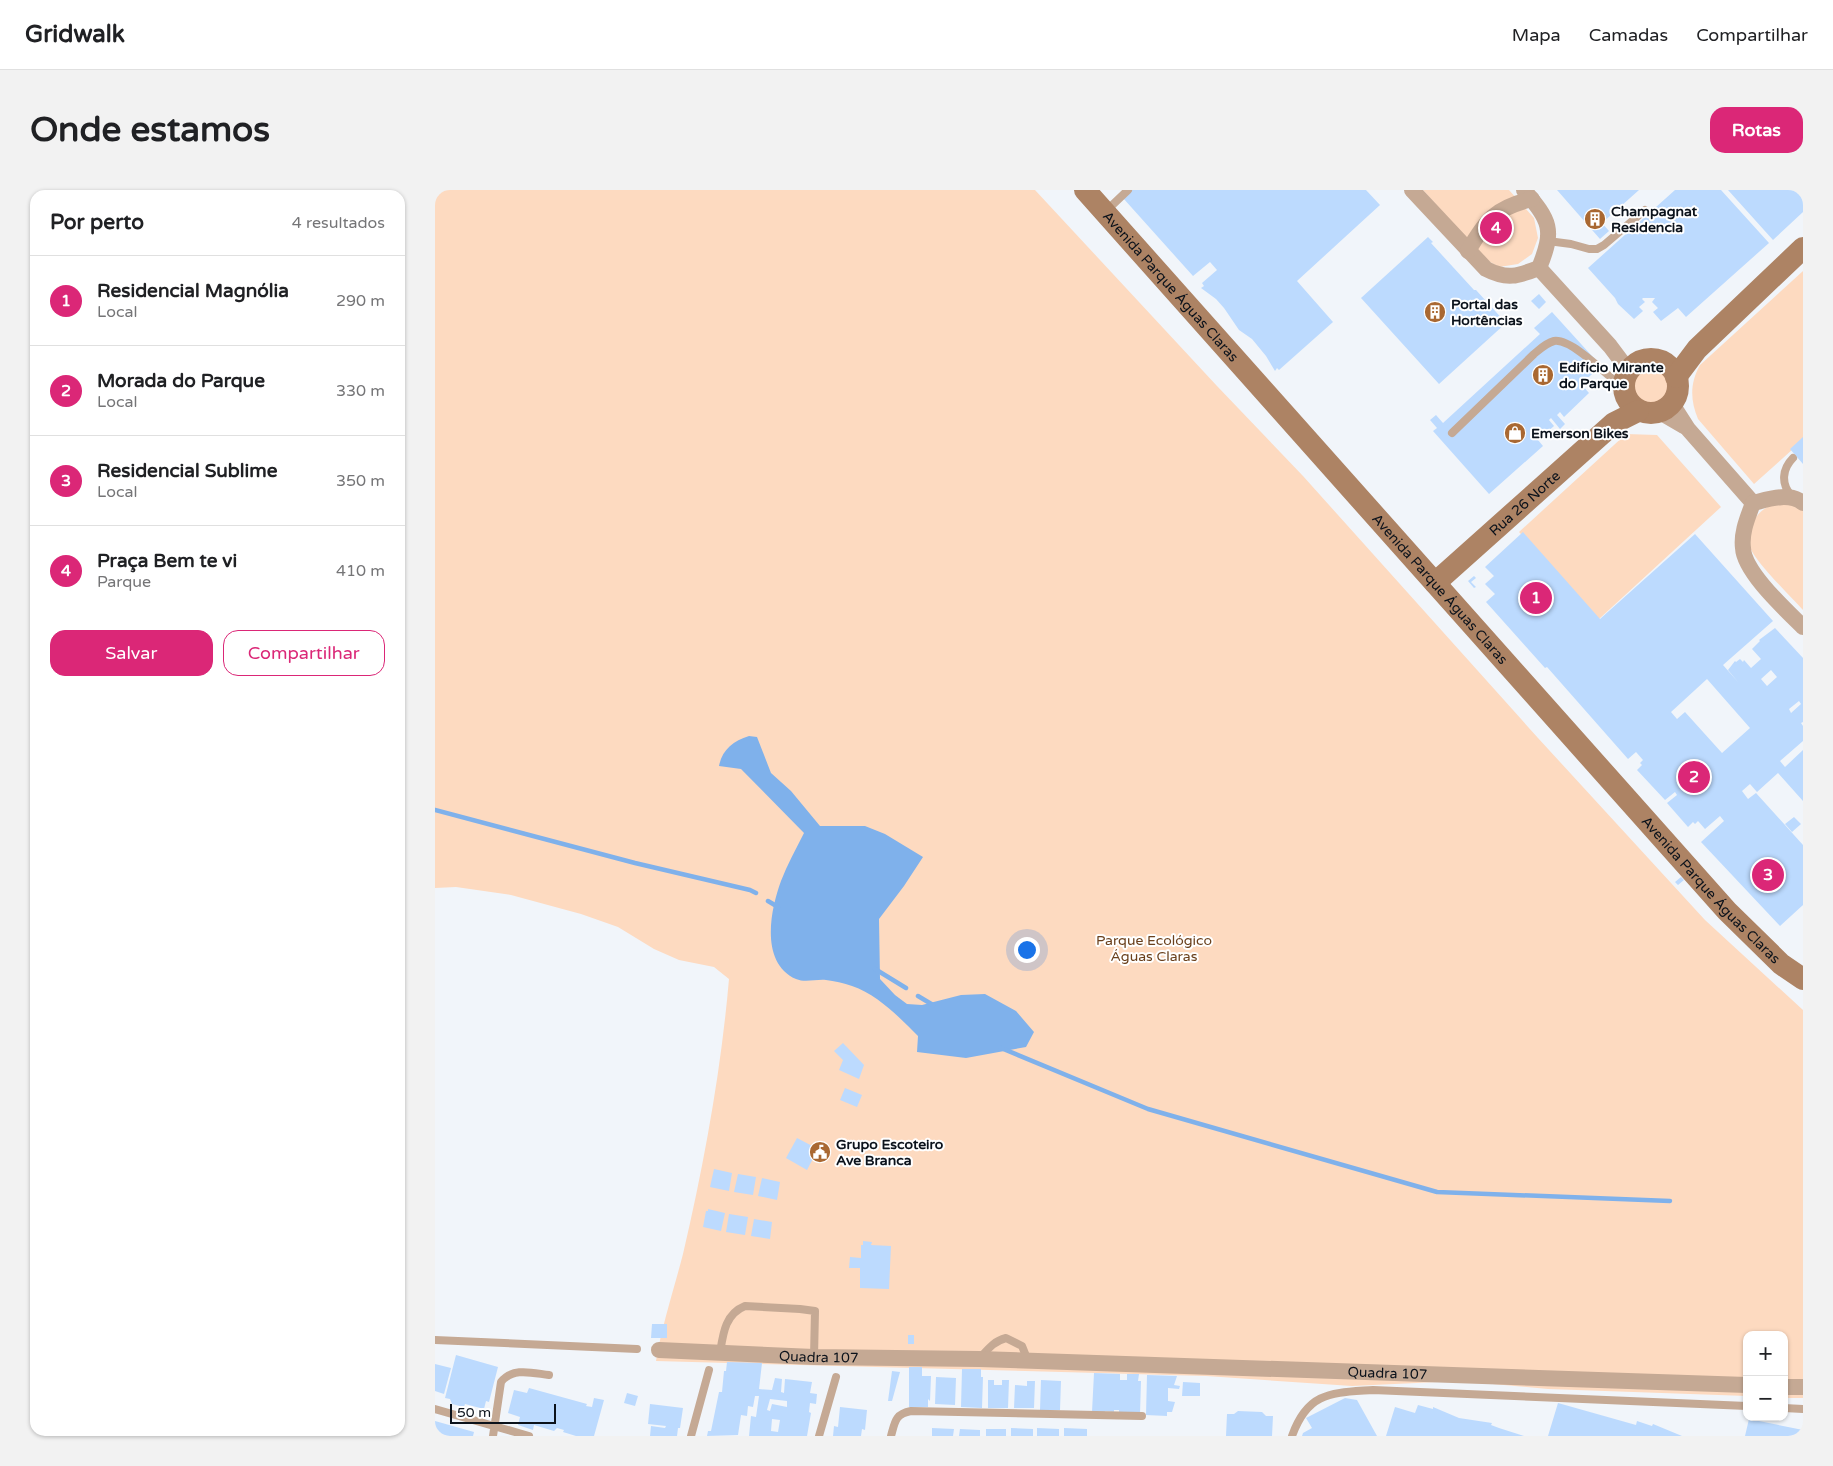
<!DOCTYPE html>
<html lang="pt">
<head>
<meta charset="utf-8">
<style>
  :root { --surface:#fff; --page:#f2f2f2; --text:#202124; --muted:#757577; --line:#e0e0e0; --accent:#db2777 }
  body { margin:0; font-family:"Varela Round",sans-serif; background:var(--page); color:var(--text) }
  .controls { position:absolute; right:15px; bottom:15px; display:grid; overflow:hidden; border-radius:10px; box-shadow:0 1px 4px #0004 }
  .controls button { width:45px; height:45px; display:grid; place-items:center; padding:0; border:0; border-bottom:1px solid var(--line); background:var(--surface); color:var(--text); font:25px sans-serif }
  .scale { position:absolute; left:15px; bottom:12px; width:106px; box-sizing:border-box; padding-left:5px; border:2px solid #0b121b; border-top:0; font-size:14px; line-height:18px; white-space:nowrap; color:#0b121b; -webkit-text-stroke:4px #fff; paint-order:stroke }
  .you { position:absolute; left:591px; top:759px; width:18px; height:18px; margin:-12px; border:4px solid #fff; border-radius:50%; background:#1a73e8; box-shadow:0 0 0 8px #1a73e833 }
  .badge { display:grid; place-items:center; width:32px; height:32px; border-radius:50%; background:var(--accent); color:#fff; font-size:16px; font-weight:700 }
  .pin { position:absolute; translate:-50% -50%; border:2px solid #fff; box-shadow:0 1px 5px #0006 }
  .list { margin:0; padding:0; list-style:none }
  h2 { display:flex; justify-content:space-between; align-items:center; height:65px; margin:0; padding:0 20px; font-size:21px }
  h2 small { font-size:16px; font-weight:400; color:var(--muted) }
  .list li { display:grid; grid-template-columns:32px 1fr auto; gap:15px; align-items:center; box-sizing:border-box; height:90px; padding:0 20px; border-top:1px solid var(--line) }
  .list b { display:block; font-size:19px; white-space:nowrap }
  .list p { margin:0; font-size:16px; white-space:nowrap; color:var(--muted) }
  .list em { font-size:16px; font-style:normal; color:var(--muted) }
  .actions { display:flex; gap:10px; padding:15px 20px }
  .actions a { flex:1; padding:11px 0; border:1px solid var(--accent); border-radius:15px; text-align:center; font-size:18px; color:var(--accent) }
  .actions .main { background:var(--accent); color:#fff }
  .map { position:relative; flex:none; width:1368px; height:1246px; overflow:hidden; border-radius:15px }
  header { display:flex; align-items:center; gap:30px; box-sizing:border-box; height:70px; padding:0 25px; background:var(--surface); border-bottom:1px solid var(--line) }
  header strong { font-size:24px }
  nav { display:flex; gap:28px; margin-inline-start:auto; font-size:18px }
  .intro { display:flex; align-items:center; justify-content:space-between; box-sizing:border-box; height:120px; padding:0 30px }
  h1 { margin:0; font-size:35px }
  .button { padding:12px 22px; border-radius:15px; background:var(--accent); color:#fff; font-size:18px; font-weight:700 }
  main { display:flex; gap:30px; padding:0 30px }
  aside { flex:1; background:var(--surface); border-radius:15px; box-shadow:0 1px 4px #0004 }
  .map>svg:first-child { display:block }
</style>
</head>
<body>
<header>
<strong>Gridwalk</strong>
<nav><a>Mapa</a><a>Camadas</a><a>Compartilhar</a></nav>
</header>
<div class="intro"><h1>Onde estamos</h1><a class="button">Rotas</a></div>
<main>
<aside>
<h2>Por perto<small>4 resultados</small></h2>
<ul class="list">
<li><span class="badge">1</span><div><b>Residencial Magnólia</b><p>Local</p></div><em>290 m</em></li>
<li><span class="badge">2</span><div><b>Morada do Parque</b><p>Local</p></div><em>330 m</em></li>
<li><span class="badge">3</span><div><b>Residencial Sublime</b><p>Local</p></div><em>350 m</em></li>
<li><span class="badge">4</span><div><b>Praça Bem te vi</b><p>Parque</p></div><em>410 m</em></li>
</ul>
<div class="actions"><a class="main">Salvar</a><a>Compartilhar</a></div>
</aside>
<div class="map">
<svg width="1368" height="1246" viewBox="0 0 1368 1246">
  <rect width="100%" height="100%" fill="#f1f5fa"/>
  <!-- green -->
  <path fill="#fddac0" d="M 0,0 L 600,0 L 782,196 L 868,286 L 1103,548 L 1270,730 L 1368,820 L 1368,1208 L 1349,1208 L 1349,1145 L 1312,1145 L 1312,1206 L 1113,1199 L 1024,1191 L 917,1196 L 771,1186 L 221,1171 C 227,1135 239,1099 248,1064 C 269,974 286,881 294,789 L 279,777 L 244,770 L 219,759 L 183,737 L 146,724 L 76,705 L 21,697 L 0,698 Z
    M 988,0 L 1074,0 L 1099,28 L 1103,48 L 1097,64 L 1083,74 L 1064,77 L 1048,68 Z
    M 1368,81 L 1368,250 L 1319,294 L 1263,229 C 1255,210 1255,193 1265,175 Z
    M1187 196a23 23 0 1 1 46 0a23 23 0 1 1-46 0Z
    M 1191,244 L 1222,245 L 1286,317 L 1164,429 L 1084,342 Z
    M 1349,311 L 1368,319 L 1368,420 C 1356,406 1314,367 1313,351 C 1313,344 1315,337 1318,332 C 1325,319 1335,314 1349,311 Z"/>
  <!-- water -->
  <path fill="#7fb1eb" d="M 314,546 L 322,547 L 336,583 L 356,601 L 385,636 L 430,636 L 450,644 L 488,667 L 469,696 L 444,729 L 445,789 L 460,805 L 472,814 L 487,815 L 526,805 L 550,804 L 581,821 L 599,842 L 591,857 L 531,868 L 482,862 L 483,846 C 464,827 443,805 417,796 C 409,793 399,791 391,790 C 381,789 370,793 361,789 C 325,773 335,721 346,691 C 352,675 361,659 369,643 L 306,579 L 284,576 C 287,560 298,551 314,546 Z"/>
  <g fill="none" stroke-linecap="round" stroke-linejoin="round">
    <!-- stream -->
    <path stroke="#7fb1eb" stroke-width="4.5" d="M 0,620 L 200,673 L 315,700 L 321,703
      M 333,711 L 343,717
      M 440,779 L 471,798
      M 483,806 L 498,815
      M 566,858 L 713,919 L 1002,1002 L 1235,1011"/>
  </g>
  <!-- building -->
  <path fill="#bcdafe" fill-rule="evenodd" d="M 697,0 L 931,0 L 945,15 L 862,91 L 898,132 L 844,180 L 842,178 L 840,181 L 831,166 L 817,149 L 804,140 L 789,118 L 781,109 L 766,98 L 769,96 L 767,93 L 782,80 L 775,72 L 758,86 L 688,8 Z
    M 1122,0 L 1204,0 L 1167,33 L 1174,41 L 1165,49 Z
    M 1240,0 L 1286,0 L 1334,53 L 1251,127 L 1243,118 L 1226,131 L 1218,122 L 1223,118 L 1217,112 L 1220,108 L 1208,108 L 1207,109 L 1210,112 L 1204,117 L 1208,121 L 1199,129 L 1183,114 L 1180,108 L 1153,78 Z
    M 1293,0 L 1368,0 L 1368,22 L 1338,50 Z
    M 993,47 L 998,52 L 996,53 L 1039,100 L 1041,100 L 1071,133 L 1004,194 L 926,108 Z
    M 1104,104 L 1111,112 L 1104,119 L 1096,111 Z
    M 1117,122 L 1166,176 L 1146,194 L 1154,203 L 1129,227 L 1125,222 L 1122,225 L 1130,234 L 1125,239 L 1116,228 L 1114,230 L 1119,236 L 1103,250 L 1108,256 L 1054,304 L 998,241 L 1002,238 L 995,230 L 1001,225 L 1008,233 L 1105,144 L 1099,138 Z
    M 1368,247 L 1368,274 L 1355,259 Z
    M 1088,342 L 1165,429 L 1260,344 L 1338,431 L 1288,475 L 1303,492 L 1293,480 L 1300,471 L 1301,472 L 1305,469 L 1308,472 L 1309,470 L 1316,478 L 1326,469 L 1317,459 L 1325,451 L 1324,450 L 1340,438 L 1368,468 L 1368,532 L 1366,533 L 1368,536 L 1368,551 L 1345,571 L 1350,577 L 1368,560 L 1368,611 L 1343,583 L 1322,602 L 1315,594 L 1307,601 L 1313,609 L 1321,603 L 1368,655 L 1368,715 L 1345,736 L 1266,652 L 1289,631 L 1285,626 L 1270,639 L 1263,631 L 1260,634 L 1258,632 L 1253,637 L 1232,613 L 1242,605 L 1240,602 L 1230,610 L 1202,580 L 1207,575 L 1205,573 L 1208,570 L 1201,562 L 1193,569 L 1112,477 L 1110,478 L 1051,412 L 1060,404 L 1050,394 L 1059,386 L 1050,377 ZM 1336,480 L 1342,487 L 1332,496 L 1326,489 ZM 1272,489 L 1315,538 L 1287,563 L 1250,522 L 1242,529 L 1236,522 ZM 1364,511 L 1366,514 L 1356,523 L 1354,519 Z
    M 1039,386 L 1041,388 L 1036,392 L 1041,397 L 1039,398 L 1033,391 Z
    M 1359,627 L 1366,634 L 1357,642 L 1350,634 Z
    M 1246,687 L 1249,690 L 1243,695 L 1240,692 Z
    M 408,853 L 429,875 L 424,889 L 404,880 L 408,870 L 399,861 Z
    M 410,898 L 427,905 L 422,917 L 405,910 Z
    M 362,948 L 383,959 L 372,980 L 351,968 Z
    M 279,979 L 297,983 L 294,1001 L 275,997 Z
    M 303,984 L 321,987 L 318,1005 L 299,1002 Z
    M 327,988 L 345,992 L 342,1010 L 323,1006 Z
    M 273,1019 L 290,1023 L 286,1041 L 268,1037 L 271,1021 L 273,1021 Z
    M 294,1024 L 313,1027 L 310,1045 L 291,1042 Z
    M 319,1029 L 337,1032 L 335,1049 L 316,1046 Z
    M 428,1051 L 437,1052 L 436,1055 L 456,1056 L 454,1099 L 425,1098 L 425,1078 L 414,1078 L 415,1067 L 426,1068 L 426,1055 L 428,1055 Z
    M 217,1134 L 232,1134 L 232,1148 L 216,1148 Z
    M 473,1145 L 479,1145 L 479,1154 L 473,1154 Z
    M 21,1165 L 63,1177 L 54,1212 L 51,1211 L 49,1219 L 30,1214 L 29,1217 L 17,1214 L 15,1209 L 10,1208 Z
    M 292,1172 L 327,1173 L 324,1199 L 337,1200 L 340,1188 L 347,1189 L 346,1202 L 349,1203 L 350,1189 L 377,1192 L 375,1203 L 382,1204 L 381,1214 L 375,1213 L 374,1222 L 376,1223 L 372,1246 L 314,1246 L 316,1226 L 321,1227 L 324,1206 L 320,1206 L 318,1217 L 313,1216 L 312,1226 L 306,1225 L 303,1245 L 272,1246 L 273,1241 L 276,1241 L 284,1202 L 287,1202 L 289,1181 L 291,1181 ZM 335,1209 L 352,1211 L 352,1217 L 337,1214 L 335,1221 L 332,1220 ZM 337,1229 L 345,1230 L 343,1242 L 336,1241 Z
    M 0,1174 L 16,1178 L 9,1204 L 0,1201 Z
    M 474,1177 L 487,1177 L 487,1186 L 496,1186 L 495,1211 L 493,1209 L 493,1217 L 474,1217 Z
    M 527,1179 L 546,1179 L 546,1187 L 548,1187 L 547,1218 L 526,1217 Z
    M 457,1181 L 465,1182 L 457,1211 L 453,1211 Z
    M 659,1183 L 685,1184 L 685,1190 L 692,1190 L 692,1184 L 704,1184 L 703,1191 L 706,1191 L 705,1224 L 694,1224 L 694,1222 L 684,1222 L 684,1220 L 679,1220 L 679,1222 L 670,1221 L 670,1223 L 657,1222 Z
    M 712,1185 L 742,1186 L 739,1195 L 745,1196 L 744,1199 L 733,1198 L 733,1211 L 740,1212 L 737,1222 L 732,1222 L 732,1226 L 711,1225 Z
    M 501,1187 L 521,1188 L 520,1215 L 500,1214 Z
    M 553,1190 L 559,1190 L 559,1195 L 567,1195 L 567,1190 L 574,1190 L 573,1218 L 553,1218 Z
    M 606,1190 L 626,1191 L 625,1220 L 605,1220 Z
    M 592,1191 L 600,1191 L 599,1218 L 579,1218 L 580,1195 L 592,1196 Z
    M 748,1192 L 765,1193 L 765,1206 L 747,1206 Z
    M 94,1198 L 152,1214 L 151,1216 L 157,1217 L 159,1208 L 169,1210 L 159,1246 L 141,1246 L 128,1242 L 129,1240 L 122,1238 L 119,1241 L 99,1235 L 98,1240 L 83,1235 L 85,1227 L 73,1223 L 79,1200 L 92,1203 Z
    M 192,1203 L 203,1206 L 200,1216 L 189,1213 Z
    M 910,1208 L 922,1210 L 942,1246 L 867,1246 L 868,1243 L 877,1238 L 871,1228 Z
    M 1123,1213 L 1201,1235 L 1202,1231 L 1217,1236 L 1218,1234 L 1247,1246 L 1113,1246 Z
    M 215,1214 L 248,1218 L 245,1238 L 243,1238 L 242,1246 L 215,1246 L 216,1236 L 230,1238 L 231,1236 L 213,1234 Z
    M 983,1215 L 998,1219 L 998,1217 L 1024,1228 L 1057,1233 L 1056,1235 L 1064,1238 L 1089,1246 L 951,1246 L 960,1217 L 980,1223 Z
    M 405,1217 L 432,1220 L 430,1240 L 427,1239 L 426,1246 L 398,1246 L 399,1236 L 403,1237 Z
    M 803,1221 L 827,1222 L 831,1226 L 838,1226 L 837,1246 L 791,1246 L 792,1224 L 799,1224 Z
    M 1314,1229 L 1363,1239 L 1368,1240 L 1368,1246 L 1310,1246 Z
    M 0,1231 L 39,1242 L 38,1246 L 0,1246 Z
    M 497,1238 L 519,1239 L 518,1246 L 497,1246 Z
    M 576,1238 L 598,1239 L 598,1246 L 576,1246 Z
    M 602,1238 L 624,1239 L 624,1246 L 602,1246 Z
    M 629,1238 L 652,1239 L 652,1246 L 629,1246 Z
    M 525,1239 L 545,1240 L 545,1246 L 524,1246 Z
    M 551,1239 L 571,1239 L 571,1246 L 551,1246 Z"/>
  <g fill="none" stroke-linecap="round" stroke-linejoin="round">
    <!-- lane -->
    <path stroke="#c5a994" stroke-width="8" d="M 671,21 L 693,0
      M 1113,51 L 1136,54 L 1154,59 L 1162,59 L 1169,55 L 1210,20
      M 1017,243 L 1099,164 C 1105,159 1111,153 1119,151 C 1137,148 1175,188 1189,199
      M 1356,305 C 1346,294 1347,279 1358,268
      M 0,1150 L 202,1159
      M 285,1163 C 288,1144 290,1124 310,1116 L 365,1119 L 380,1121 L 379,1167
      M 545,1168 C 553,1159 559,1151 571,1148 L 587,1156 L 593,1171
      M 1349,1218 L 1368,1219
      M 0,1219 L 94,1246
      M 58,1246 L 66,1192 C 78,1177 97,1183 114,1185
      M 256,1246 L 274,1180
      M 384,1246 L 401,1187
      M 456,1246 C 460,1232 460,1224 476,1221 L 707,1226
      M 857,1246 C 873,1201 897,1203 938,1200 L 1312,1216"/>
    <!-- street -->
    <g stroke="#c5a994" stroke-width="16">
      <path d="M 977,0 L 1051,79 C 1072,90 1083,86 1104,78 C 1120,39 1115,31 1089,0"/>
      <path d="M 1033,61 C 1051,30 1060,18 1097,9"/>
      <path d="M 1104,78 L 1175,156 L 1193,180"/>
      <path d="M 1237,214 L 1253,239 L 1318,313"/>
      <path d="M 1225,222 L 1249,236"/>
      <path d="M 1318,313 C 1313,327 1306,342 1308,358 C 1309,382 1351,420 1368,437"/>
      <path d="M 1318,313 C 1334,309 1354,302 1368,313"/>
      <path id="s1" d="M 224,1160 L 379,1167 L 544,1169 L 1312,1195"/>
      <path d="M 1349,1197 L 1368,1197"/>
    </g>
    <!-- secondary -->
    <g stroke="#ad8364" stroke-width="22">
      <path id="s2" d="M 650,0 L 1292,721 L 1346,774 L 1368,789"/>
      <circle cx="1216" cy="196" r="27"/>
      <path d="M 1241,187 L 1262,159 L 1368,58"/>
      <path id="s3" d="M 1000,393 L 1179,233 L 1203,221"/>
    </g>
  </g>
  <!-- icons -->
  <defs>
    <g id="building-disc" transform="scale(1.125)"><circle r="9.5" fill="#a96832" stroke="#fff"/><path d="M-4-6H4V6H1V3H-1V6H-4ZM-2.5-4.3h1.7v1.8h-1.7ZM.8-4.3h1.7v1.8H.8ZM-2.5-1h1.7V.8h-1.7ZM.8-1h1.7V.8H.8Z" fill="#fff"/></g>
    <g id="shop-disc" transform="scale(1.125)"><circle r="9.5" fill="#a96832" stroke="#fff"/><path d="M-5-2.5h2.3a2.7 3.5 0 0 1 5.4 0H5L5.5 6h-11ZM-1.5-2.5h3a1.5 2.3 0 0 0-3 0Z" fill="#fff"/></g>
    <g id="civic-disc" transform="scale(1.125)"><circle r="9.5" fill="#a96832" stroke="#fff"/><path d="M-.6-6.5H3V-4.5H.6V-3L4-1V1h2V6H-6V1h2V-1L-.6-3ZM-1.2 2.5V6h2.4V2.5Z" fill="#fff"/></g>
  </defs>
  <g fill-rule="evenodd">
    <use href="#building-disc" x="1160" y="29"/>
    <use href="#building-disc" x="1000" y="122"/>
    <use href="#building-disc" x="1108" y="185"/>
    <use href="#shop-disc" x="1080" y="243"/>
    <use href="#civic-disc" x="385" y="962"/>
  </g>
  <g text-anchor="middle" stroke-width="4" stroke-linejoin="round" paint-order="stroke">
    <!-- poi labels -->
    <g font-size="14" font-weight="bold" fill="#0b121b" stroke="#fff" text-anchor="start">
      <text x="1176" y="26">Champagnat<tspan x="1176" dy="16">Residencia</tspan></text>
      <text x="1016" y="119">Portal das<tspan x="1016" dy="16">Hortências</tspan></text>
      <text x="1124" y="182">Edifício Mirante<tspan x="1124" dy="16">do Parque</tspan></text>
      <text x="1096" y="248">Emerson Bikes</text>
      <text x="401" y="959">Grupo Escoteiro<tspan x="401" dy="16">Ave Branca</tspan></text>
    </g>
    <!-- street labels -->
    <g font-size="14" fill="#0b121b" stroke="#fff">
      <text dy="5" stroke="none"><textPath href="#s2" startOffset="129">Avenida Parque Águas Claras</textPath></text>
      <text dy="5" stroke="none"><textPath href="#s3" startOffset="120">Rua 26 Norte</textPath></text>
      <text dy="5" stroke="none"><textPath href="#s2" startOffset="534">Avenida Parque Águas Claras</textPath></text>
      <text dy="5" stroke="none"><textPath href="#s2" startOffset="939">Avenida Parque Águas Claras</textPath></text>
      <text dy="5" stroke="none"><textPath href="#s1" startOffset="160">Quadra 107</textPath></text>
      <text dy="5" stroke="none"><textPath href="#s1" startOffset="729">Quadra 107</textPath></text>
    </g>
    <!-- park labels -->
    <g font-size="14" fill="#6a401c" stroke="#fff">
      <text x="719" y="755">Parque Ecológico<tspan x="719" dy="16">Águas Claras</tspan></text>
    </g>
  </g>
</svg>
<div class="controls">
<button>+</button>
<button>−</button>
</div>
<div class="scale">50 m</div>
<div class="you"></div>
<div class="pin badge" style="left:1101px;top:408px">1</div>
<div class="pin badge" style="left:1259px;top:587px">2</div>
<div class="pin badge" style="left:1333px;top:685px">3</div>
<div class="pin badge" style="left:1061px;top:38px">4</div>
</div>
</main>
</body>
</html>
